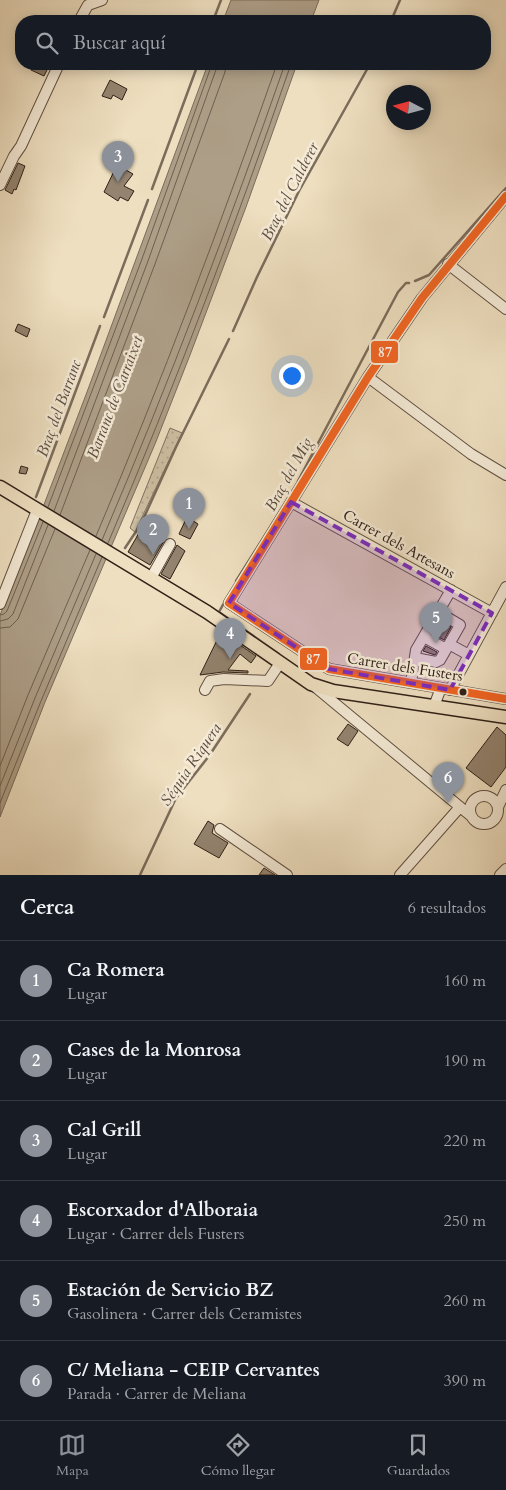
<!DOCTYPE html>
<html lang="es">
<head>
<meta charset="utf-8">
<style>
  :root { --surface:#171b24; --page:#20242c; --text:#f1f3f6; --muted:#9ea1a6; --line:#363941; --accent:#8c9099 }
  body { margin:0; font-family:Cardo,serif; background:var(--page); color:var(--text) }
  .compass { position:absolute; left:386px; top:85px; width:45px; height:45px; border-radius:50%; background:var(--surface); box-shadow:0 2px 12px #0003; rotate:276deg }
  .you { position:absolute; left:291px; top:375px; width:18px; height:18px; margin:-12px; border:4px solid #fff; border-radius:50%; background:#1a73e8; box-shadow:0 0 0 8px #1a73e833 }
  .badge { display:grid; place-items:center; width:32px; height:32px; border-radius:50%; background:var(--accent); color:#fff; font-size:16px; font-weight:700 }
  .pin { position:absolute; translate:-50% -41px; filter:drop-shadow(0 1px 2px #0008) }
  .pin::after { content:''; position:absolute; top:26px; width:18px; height:15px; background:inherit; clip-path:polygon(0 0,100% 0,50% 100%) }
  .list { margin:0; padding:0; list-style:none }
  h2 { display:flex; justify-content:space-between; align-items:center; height:65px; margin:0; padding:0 20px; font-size:21px }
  h2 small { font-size:16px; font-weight:400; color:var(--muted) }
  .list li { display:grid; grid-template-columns:32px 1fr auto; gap:15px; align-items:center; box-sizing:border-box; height:80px; padding:0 20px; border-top:1px solid var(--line) }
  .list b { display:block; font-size:19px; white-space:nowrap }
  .list p { margin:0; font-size:16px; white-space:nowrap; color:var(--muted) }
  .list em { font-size:16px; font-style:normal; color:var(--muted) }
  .icon { flex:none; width:28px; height:28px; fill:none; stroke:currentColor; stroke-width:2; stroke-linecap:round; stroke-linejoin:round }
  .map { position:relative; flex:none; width:506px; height:875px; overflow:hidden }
  .search { position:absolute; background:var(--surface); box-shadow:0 2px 12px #0003; left:15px; right:15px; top:15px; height:55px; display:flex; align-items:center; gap:12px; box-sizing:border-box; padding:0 18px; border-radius:20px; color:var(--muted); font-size:19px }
  .sheet { height:545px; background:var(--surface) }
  nav { display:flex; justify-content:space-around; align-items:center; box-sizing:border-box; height:70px; border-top:1px solid var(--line); background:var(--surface); font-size:14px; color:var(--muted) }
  nav a { display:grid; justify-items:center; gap:2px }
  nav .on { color:var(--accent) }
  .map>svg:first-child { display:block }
</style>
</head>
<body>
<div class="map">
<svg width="506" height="875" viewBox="0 0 506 875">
  <defs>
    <pattern id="grass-dots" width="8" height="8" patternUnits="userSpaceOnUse" patternTransform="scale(1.25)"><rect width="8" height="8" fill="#cebfa3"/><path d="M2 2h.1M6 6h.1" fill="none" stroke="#b1a48c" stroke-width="1.8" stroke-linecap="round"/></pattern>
  </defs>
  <rect width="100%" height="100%" fill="#eedfc0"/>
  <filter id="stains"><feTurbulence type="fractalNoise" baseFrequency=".004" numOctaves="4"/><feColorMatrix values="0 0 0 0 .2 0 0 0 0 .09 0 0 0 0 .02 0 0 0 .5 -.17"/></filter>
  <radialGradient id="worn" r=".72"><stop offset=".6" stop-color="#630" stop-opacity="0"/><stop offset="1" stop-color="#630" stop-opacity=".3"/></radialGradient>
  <!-- grass -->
  <path fill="url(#grass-dots)" stroke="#7f705e" d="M 170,428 L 182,433 L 135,532 L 130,528 Z"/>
  <!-- water -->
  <path fill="#ad9e87" stroke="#7b6c5b" d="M 231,0 L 319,0 L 311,21 L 223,21 Z
    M 208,64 L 297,64 L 246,207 L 190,355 L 155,444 L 45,702 L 0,817 L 0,615 L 35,528 L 87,392 Z"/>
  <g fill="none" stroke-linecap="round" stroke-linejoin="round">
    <!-- shore -->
    <path stroke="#6e5f50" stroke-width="1" d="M 48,507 L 142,259 L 212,64
      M 54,511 L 148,261 L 218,64
      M 60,515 L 155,264 L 225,72 L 226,64
      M 96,536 C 162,381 221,223 277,64
      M 102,540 C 169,383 229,224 285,64
      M 108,543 C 175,386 235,226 291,64
      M 0,615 L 4,614 L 7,611 L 43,522
      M 0,621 L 8,619 L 13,614 L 48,525
      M 0,628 L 10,627 L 18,619 L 55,529
      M 0,766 L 28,695 L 90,550
      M 0,786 L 35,698 L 96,554
      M 0,803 L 41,701 L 102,557"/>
    <!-- stream -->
    <path stroke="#7b6c5b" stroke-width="2.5" d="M 213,21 L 221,0
      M 391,21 L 400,0
      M 152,189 L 198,64
      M 415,281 L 429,275 L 506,188
      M 104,317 L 148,200
      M 233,331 L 257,277 L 299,191 L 370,64
      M 298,481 L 398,292 L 406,283 L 409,283
      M 36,497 L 100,326
      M 125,548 L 141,524 L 176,447 L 229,339
      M 236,581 L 281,510
      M 190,594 L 196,598
      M 225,601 L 219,612 L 279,654
      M 140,875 L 176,798 L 209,756 L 250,694"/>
  </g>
  <!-- building -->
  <path fill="#93836f" stroke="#302018" d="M 33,64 L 45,64 L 49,66 L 44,76 L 31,70 Z
    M 110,80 L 127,89 L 122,100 L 113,95 L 111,99 L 102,96 Z
    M 18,163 L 25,166 L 16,190 L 14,189 L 12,194 L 5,190 Z
    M 117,165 L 133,174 L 124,186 L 134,191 L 128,201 L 120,197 L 118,201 L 104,192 Z
    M 18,324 L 30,329 L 27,337 L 15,331 Z
    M 21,466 L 28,468 L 26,474 L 19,473 Z
    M 187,517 L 198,524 L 190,539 L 179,534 Z
    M 143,526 L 148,529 L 147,533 L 164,541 L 150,565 L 128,552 Z
    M 177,545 L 185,551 L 170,579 L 161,574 Z
    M 441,622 L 451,627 L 444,640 L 435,635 Z
    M 221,632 L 256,656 L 251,663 L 240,654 L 228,670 L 248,671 L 248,673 L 223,672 L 200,675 Z
    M 426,646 L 437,652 L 435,655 L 423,651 Z
    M 348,724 L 358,731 L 348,746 L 337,739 Z
    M 497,727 L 506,735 L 506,767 L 491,787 L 466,768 Z
    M 208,821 L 214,825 L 212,833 L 228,843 L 219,858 L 194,844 Z
    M 264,868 L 275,875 L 259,875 Z"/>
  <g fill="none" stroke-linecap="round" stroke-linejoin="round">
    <!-- minor casing -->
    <g stroke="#605042" stroke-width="12">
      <path id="minor" d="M 79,21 L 88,5 L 102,0
        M 0,185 L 14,156 L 21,146 L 59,64
        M 506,196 L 422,298 L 368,377 L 229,603 L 329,669 L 506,699
        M 448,264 L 506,309
        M 368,377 L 471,454 L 506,475
        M 291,502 L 492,613
        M 151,578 L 170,544
        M 0,604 L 37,510
        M 424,637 L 446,649
        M 449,644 L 469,655
        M 415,658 L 436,662 L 440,660 L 460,625 L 438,612
        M 411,683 L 416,650 L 451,590
        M 314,686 L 471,816
        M 205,690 L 210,681 L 224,679 L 268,681 L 280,663
        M 450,690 L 506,587
        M 434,706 L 441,688
        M470 810a14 14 0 1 1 28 0a14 14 0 1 1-28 0Z
        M 498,807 L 506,790
        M 220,829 L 287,875
        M 400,875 L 460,807
        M 500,875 L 506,869"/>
    </g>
    <!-- major casing -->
    <g stroke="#302018" stroke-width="15">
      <path id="major" d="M 0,487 L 207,612 L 311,684 L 333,691 L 506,717"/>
    </g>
    <!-- minor -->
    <use href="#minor" stroke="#f4ead6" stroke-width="10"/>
    <!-- major -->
    <use href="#major" stroke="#eedfc0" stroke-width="12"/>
    <!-- bus-1 casing -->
    <g stroke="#f4ead6" stroke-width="11">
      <path id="bus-1" d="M 506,196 L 422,298 L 368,377 L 229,603 L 329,669 L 506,699"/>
    </g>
    <!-- bus-1 -->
    <use href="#bus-1" stroke="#f26522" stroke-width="8"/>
  </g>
  <!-- marked area -->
  <path fill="#7b2cbf" fill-opacity="0.2" stroke="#7b2cbf" stroke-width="4" stroke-dasharray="10 6" stroke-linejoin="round" d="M 291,502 L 492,613 L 450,690 L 329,669 L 229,603 Z"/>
  <!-- markers -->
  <circle fill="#302018" stroke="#f4ead6" stroke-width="2" cx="463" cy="692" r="4.5"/>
  <g text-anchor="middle" stroke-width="5" stroke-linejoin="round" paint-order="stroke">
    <!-- street labels -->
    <g font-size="15" fill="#302018" stroke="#f4ead6">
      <text transform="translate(399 544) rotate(29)" y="5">Carrer dels Artesans</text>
      <text transform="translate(405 667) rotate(9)" y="5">Carrer dels Fusters</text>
    </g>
    <!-- water labels -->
    <g font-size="16" font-style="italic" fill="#5c4c3f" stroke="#f4ead6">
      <text transform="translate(289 191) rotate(-63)" y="6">Braç del Calderer</text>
      <text transform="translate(114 397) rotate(-69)" y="6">Barranc de Carraixet</text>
      <text transform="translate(58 408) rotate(-70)" y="6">Braç del Barranc</text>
      <text transform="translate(288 474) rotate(-61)" y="6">Braç del Mig</text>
      <text transform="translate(190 764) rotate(-56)" y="6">Séquia Riquera</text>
    </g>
  </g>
  <g stroke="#f4ead6" stroke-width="2">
    <rect x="370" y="340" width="29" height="24" rx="5" fill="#f26522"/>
    <rect x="299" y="647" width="29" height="24" rx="5" fill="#f26522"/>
  </g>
  <g font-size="14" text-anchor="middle" font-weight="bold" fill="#fff">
    <text x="385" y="357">87</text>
    <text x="313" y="664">87</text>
  </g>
  <rect width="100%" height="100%" filter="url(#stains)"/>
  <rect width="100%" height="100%" fill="url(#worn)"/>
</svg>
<svg class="compass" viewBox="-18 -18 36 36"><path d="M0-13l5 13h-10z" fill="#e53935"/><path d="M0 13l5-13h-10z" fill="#9ea1a6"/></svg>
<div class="you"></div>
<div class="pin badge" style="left:189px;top:529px">1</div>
<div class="pin badge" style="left:153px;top:555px">2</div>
<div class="pin badge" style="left:118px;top:182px">3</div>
<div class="pin badge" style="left:230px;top:659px">4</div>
<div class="pin badge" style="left:436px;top:643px">5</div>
<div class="pin badge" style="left:448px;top:803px">6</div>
<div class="search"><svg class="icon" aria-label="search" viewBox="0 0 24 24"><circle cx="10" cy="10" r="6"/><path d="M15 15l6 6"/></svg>Buscar aquí</div>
</div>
<section class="sheet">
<h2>Cerca<small>6 resultados</small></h2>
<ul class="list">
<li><span class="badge">1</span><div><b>Ca Romera</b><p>Lugar</p></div><em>160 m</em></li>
<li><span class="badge">2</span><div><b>Cases de la Monrosa</b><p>Lugar</p></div><em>190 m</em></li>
<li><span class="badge">3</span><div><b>Cal Grill</b><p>Lugar</p></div><em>220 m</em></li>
<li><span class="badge">4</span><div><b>Escorxador d'Alboraia</b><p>Lugar · Carrer dels Fusters</p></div><em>250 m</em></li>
<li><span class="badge">5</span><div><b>Estación de Servicio BZ</b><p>Gasolinera · Carrer dels Ceramistes</p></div><em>260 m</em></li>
<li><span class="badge">6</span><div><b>C/ Meliana - CEIP Cervantes</b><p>Parada · Carrer de Meliana</p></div><em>390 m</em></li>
</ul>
</section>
<nav>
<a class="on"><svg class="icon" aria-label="map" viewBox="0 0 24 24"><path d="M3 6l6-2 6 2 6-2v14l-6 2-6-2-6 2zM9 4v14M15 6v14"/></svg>Mapa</a>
<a><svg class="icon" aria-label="directions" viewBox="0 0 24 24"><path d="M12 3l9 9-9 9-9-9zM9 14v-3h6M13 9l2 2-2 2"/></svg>Cómo llegar</a>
<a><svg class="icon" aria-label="saved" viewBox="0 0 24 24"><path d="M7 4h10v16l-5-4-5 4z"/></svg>Guardados</a>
</nav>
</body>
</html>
